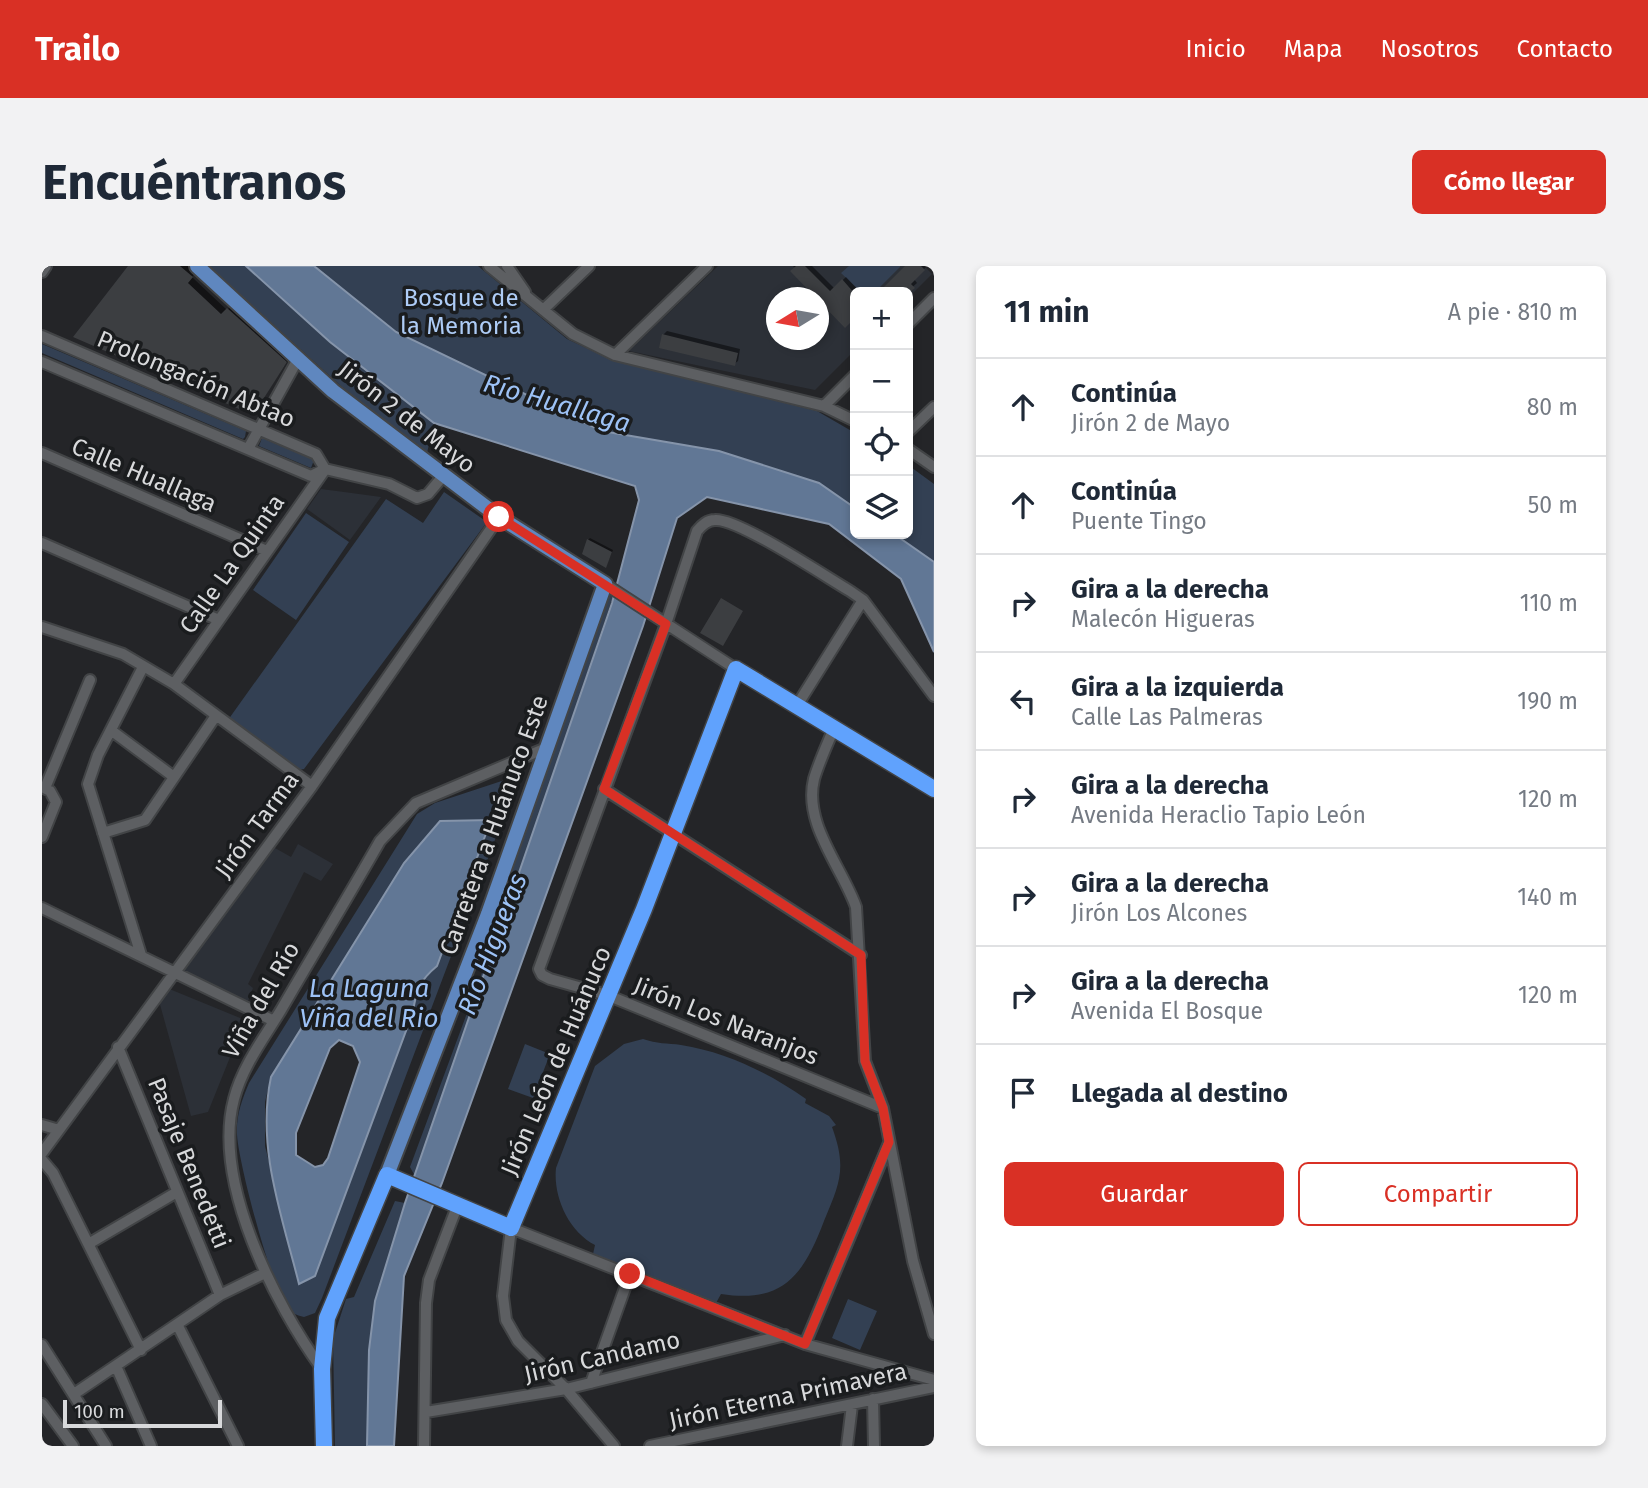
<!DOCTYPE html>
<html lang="es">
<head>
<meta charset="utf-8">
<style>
  :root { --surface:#fff; --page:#f2f2f3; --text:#1f2937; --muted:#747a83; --line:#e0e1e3; --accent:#d93025 }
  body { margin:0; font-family:"Fira Sans",sans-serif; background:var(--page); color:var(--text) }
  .controls { position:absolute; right:21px; top:21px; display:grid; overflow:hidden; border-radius:10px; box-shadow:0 4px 10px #0003 }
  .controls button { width:63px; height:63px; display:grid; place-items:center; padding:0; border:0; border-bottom:2px solid var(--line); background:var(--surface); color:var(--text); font:35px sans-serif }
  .compass { position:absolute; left:724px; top:21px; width:63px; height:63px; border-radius:50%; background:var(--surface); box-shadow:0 4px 10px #0003; rotate:259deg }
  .scale { position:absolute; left:21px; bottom:18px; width:159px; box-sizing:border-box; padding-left:7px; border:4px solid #d8d9db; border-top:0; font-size:19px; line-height:24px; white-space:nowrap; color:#d8d9db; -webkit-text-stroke:5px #1a1c1e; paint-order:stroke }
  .stop { position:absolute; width:21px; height:21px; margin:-16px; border:5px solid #d93025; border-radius:50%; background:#fff }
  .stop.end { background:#d93025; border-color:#fff; box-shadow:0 2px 7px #0008 }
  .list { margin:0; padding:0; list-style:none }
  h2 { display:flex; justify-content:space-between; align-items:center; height:91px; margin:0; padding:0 28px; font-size:30px }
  h2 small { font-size:23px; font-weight:400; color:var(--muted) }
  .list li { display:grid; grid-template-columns:46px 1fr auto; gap:21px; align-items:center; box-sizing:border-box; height:98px; padding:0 28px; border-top:2px solid var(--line) }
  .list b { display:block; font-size:26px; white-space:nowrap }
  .list p { margin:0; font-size:23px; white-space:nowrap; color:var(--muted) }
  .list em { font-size:23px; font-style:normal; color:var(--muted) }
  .actions { display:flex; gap:14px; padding:21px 28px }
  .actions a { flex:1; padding:16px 0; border:2px solid var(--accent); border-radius:10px; text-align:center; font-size:24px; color:var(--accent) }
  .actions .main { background:var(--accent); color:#fff }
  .icon { flex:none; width:38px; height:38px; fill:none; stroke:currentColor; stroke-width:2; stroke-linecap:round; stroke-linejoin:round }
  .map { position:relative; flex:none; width:892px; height:1180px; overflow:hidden; border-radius:10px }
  header { display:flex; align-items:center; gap:42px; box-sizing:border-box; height:98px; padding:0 35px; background:var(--accent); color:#fff }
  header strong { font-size:33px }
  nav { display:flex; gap:38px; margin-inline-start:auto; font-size:24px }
  .intro { display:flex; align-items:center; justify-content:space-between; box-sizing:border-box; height:168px; padding:0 42px }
  h1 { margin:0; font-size:49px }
  .button { padding:18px 32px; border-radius:10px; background:var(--accent); color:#fff; font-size:24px; font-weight:700 }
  main { display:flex; gap:42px; padding:0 42px }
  aside { flex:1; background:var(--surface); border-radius:10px; box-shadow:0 4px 10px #0003 }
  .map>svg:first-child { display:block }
</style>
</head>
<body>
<header>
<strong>Trailo</strong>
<nav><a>Inicio</a><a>Mapa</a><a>Nosotros</a><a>Contacto</a></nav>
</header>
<div class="intro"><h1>Encuéntranos</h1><a class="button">Cómo llegar</a></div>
<main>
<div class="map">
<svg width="892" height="1180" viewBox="0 0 892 1180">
  <rect width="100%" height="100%" fill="#242528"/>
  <!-- built -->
  <path fill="#2c3037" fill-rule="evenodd" d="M 676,0 L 882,0 L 890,8 L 866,32 L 866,26 L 813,26 L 813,84 L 773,124 L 587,85 ZM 734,32 L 776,32 L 776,74 L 734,74 Z
    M 279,223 L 302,226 L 339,231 L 308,274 L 265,243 Z
    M 256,578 L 291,598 L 279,615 L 262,606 L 206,718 L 211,722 L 205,738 L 141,704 L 233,582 L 249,591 Z
    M 125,722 L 203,754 L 166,846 L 149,850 L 117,735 Z"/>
  <!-- green -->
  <path fill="#334053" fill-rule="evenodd" d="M 167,0 L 204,0 L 288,76 L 392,157 L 385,187 L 299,120 Z
    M 272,0 L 436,0 L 525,73 L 570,94 L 775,145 L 813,167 L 813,242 L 777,217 L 677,185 L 560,165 L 354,66 Z
    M 807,0 L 858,0 L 858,1 L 833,26 L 819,26 L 799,7 Z
    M 0,78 L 204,165 L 203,171 L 201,173 L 0,87 Z
    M 220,172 L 272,194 L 269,202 L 217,180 Z
    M 866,199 L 892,218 L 892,296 L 852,268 L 866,268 Z
    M 402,226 L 445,256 L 262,503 L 256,504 L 186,454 L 344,233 L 381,257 Z
    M 264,247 L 307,276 L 254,354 L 211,324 Z
    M 573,325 L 374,912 L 368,901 L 471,623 L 467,614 L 567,326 Z
    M 469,512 L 472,519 L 471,526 L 280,1032 L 273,1047 L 262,1051 C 254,1049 249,1047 244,1040 C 228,1015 197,899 195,869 C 194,849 200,834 207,817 L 375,548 L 393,537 ZM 362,597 L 395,700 C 378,714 374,724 371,746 L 273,1010 L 258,1018 L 223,880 L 223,836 L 229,811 Z
    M 601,773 C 615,778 625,777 639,779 C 684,786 727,807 764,833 L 763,837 L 787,850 L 794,859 L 790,861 C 805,902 798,917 782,955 C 762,1007 743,1038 679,1028 L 674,1037 L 551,988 L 553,979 C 526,965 511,930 514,902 L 553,800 L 582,778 Z
    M 483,778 L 508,788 L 491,832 L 466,823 Z
    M 353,935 L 363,937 L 333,1035 L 327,1084 L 325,1180 L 293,1180 L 291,1073 L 304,1033 L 312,1031 Z
    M 806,1033 L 835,1045 L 818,1084 L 790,1072 Z"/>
  <!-- water -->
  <path fill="#617795" stroke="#8594aa" stroke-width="2" fill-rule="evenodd" d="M 204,0 L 272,0 L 354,66 L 560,165 L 677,185 L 777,217 L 813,242 L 813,268 L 852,268 L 892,296 L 892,386 L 859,313 L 787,258 L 665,231 L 635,252 L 601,360 L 400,917 L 362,1010 L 352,1180 L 325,1180 L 327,1084 L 333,1035 L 363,937 L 570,337 L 597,234 L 593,220 L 392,157 L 288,76 Z
    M 449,554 L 395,700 C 378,714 374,724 371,746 L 273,1010 L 257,1018 C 240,950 214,881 229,811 L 362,597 L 398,555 ZM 297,774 L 311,780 L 318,796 L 286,892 L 281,899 L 273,901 L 254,889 L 254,867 L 288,782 Z"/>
  <!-- shadow -->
  <path fill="#0007" d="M 89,0 L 149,0 L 155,5 L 150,11 L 185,44 L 191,38 L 249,90 L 211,147 Z
    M 751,0 L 770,0 L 792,22 L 804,11 L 818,26 L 813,26 L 813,50 L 803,59 Z
    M 865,0 L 885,0 L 872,13 L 875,17 L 865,26 L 839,26 Z
    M 625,65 L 698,83 L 696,95 L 692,98 L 621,69 Z
    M 548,272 L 571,284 L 564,300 L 546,274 Z"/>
  <!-- building -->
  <path fill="#3c3e41" d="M 86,0 L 138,0 L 151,11 L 146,17 L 179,48 L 185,42 L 245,96 L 211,149 L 31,71 Z
    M 754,0 L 763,0 L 788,25 L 800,13 L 813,28 L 813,40 L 808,46 L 813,52 L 803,62 L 748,5 Z
    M 863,0 L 879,0 L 883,4 L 869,18 L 873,22 L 868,26 L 837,26 Z
    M 620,68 L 696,87 L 693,100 L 617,82 Z
    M 545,273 L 570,286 L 564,302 L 540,288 Z
    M 679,332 L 701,345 L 681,380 L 658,367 Z"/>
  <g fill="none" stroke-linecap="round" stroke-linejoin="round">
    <!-- minor casing -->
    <g stroke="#424446" stroke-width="14">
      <path id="minor" d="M 447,0 L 531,68 L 573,89 L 782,140 L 813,155
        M 465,0 L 483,26
        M 0,6 L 4,0
        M 502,43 L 547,0
        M 866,58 L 892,32
        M 0,70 L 274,188 L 283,203
        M 573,89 L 665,0
        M 0,96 L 269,210 L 283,203 L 347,218 L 375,232 L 386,228 L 402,209
        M 782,140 L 813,109
        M 866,166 L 892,141
        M 206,183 L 256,93
        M 866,183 L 892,201
        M 0,187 L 225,285
        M 0,277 L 177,354
        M 563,318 L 694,403
        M 0,361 L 81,388 L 132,418 L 270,520
        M 132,418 L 282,205
        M 754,441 L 821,334
        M 792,462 C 785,479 777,496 772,513 C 761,558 800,601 814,641 L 823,795 L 841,842 L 871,995 L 892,1068
        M 70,465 L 132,511
        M 0,521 L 8,525 L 14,536 L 0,571
        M 3,522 L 48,414
        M 562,523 L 819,689
        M 61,567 L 103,554 L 173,451
        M 0,642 L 232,755
        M 99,689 L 46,518 L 56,489 L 101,401
        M 76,781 L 178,1029
        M 841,842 L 565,729 L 508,713 L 500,709 L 497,703 L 624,358 L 655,265 C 660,259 665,254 673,254 C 696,252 784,311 808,325 L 821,334 L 892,430
        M 0,859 L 17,864
        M 0,887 L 270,520 L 457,251
        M 0,894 L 11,907 L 99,1084
        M 48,977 L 135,926
        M 136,1060 L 196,1180
        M 763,1078 L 847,877
        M 0,1079 L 64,1180
        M 74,1100 L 109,1180
        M 280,1103 C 233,1038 170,916 192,833 C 200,801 222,772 239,744 C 272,687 306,631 338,575 L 374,537 L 504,482
        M 549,1117 L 588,1008
        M 32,1128 L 178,1029 L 223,1007
        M 831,1133 L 832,1180
        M 0,1138 L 31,1180
        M 384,1146 L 524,1123 L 743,1069
        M 382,1180 L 384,1037 L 387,1014 L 416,938
        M 572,1180 L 524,1123 L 476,1075 L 464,1054 L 461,1030 L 469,962 L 763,1078 L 892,1114
        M 608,1180 L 892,1121
        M 805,1180 L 810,1139"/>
    </g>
    <!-- major casing -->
    <g stroke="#424446" stroke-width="18">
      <path id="major" d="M 155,0 L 291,125 L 457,251 L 563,318 L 446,648 L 345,909"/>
    </g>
    <!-- highway casing -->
    <g stroke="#424446" stroke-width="19">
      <path id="highway" d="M 282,1180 L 280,1103 L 285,1052 L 345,909 L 469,962 L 602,643 L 694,403 L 892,523"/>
    </g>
    <!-- minor -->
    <use href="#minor" stroke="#5d5f62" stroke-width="10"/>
    <!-- major -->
    <use href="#major" stroke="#5f87bf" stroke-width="14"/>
    <!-- highway -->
    <use href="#highway" stroke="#60a2fd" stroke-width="16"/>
  </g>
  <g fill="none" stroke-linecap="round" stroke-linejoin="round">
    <!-- route -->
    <path stroke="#d93025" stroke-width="9" d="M 457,251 L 624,358 L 562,523 L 819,689 L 823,795 L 841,842 L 847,876 L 763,1078 L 588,1008"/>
  </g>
  <g text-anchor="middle" stroke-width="7" stroke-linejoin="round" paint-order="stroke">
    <!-- park labels -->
    <g font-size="24" fill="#aeccf6" stroke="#1a1c1e">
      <text x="419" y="40">Bosque de<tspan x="419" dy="28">la Memoria</tspan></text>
    </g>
    <!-- street labels -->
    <g font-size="24" fill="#d8d9db" stroke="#1a1c1e">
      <text transform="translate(154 113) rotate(23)" y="8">Prolongación Abtao</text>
      <text transform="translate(365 151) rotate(38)" y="8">Jirón 2 de Mayo</text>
      <text transform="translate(102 209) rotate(23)" y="8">Calle Huallaga</text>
      <text transform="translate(190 298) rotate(-55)" y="8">Calle La Quinta</text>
      <text transform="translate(215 559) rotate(-54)" y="8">Jirón Tarma</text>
      <text transform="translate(452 559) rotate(-70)" y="8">Carretera a Huánuco Este</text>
      <text transform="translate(219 734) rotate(-60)" y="8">Viña del Río</text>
      <text transform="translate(684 755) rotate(22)" y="8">Jirón Los Naranjos</text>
      <text transform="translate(514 795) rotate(-67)" y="8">Jirón León de Huánuco</text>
      <text transform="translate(147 897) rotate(68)" y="8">Pasaje Benedetti</text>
      <text transform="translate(560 1091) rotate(-13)" y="8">Jirón Candamo</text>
      <text transform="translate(746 1130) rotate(-12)" y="8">Jirón Eterna Primavera</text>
    </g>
    <!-- water labels -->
    <g font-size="26" font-style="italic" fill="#9dc2f6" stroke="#1a1c1e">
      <text transform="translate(515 137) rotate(16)" y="9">Río Huallaga</text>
      <text transform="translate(450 678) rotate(-69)" y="9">Río Higueras</text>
      <text x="327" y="731">La Laguna<tspan x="327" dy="30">Viña del Rio</tspan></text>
    </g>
  </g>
</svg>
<div class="controls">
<button>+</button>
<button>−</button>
<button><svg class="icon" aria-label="locate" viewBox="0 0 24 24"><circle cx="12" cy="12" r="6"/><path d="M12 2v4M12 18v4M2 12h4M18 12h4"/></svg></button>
<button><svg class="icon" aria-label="layers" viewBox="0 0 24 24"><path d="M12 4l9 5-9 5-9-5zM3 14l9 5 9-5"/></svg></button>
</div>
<svg class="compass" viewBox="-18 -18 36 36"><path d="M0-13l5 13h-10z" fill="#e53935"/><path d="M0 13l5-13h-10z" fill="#747a83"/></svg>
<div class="scale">100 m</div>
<div class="stop" style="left:457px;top:251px"></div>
<div class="stop end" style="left:588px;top:1008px"></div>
</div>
<aside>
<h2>11 min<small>A pie · 810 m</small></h2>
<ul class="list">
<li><svg class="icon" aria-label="ahead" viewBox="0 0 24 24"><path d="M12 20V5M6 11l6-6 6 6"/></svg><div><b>Continúa</b><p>Jirón 2 de Mayo</p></div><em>80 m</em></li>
<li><svg class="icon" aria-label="ahead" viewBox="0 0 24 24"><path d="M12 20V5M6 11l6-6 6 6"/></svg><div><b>Continúa</b><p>Puente Tingo</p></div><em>50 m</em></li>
<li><svg class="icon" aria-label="right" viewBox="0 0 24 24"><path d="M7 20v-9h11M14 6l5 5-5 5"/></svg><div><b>Gira a la derecha</b><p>Malecón Higueras</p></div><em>110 m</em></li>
<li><svg class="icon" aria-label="left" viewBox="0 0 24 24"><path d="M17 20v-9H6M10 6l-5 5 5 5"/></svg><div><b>Gira a la izquierda</b><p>Calle Las Palmeras</p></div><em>190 m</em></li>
<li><svg class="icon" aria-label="right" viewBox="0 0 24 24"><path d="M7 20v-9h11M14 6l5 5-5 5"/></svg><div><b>Gira a la derecha</b><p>Avenida Heraclio Tapio León</p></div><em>120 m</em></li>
<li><svg class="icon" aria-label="right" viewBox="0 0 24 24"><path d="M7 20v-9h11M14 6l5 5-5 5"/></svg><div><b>Gira a la derecha</b><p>Jirón Los Alcones</p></div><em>140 m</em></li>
<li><svg class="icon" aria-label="right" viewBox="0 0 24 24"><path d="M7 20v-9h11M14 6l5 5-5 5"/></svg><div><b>Gira a la derecha</b><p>Avenida El Bosque</p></div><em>120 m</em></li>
<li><svg class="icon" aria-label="arrive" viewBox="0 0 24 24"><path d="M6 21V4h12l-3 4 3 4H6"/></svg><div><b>Llegada al destino</b></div></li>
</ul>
<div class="actions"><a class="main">Guardar</a><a>Compartir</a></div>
</aside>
</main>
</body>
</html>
